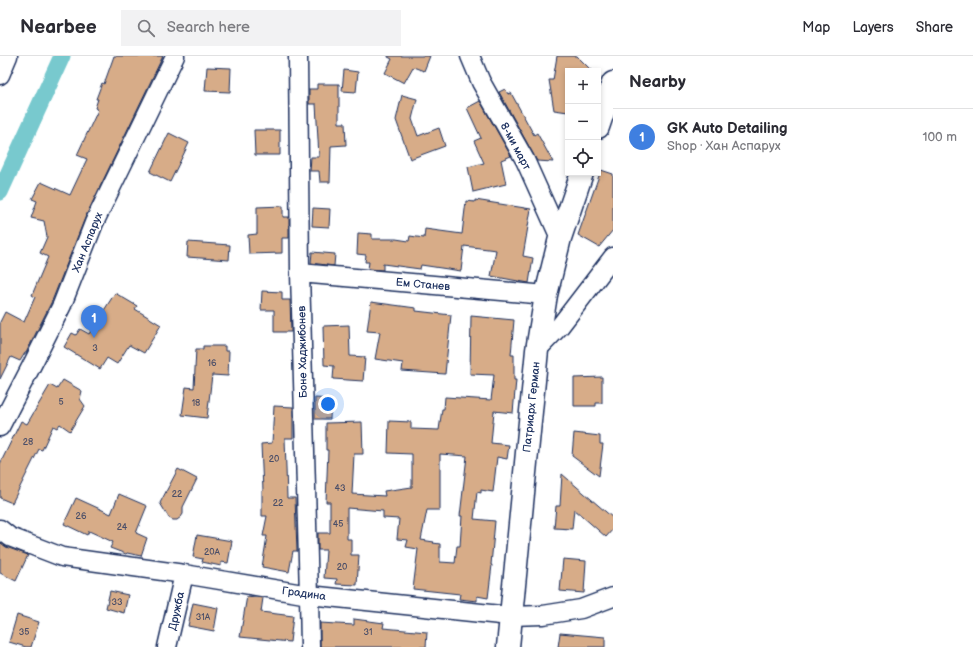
<!DOCTYPE html>
<html lang="en">
<head>
<meta charset="utf-8">
<style>
  :root { --surface:#fff; --page:#f2f2f3; --text:#2b2b33; --muted:#7c7c81; --line:#e1e1e2; --accent:#2563eb }
  body { margin:0; font-family:"Balsamiq Sans",sans-serif; background:var(--page); color:var(--text) }
  .controls { position:absolute; right:12px; top:12px; display:grid; overflow:hidden; border-radius:0px; box-shadow:0 2px 6px #0003 }
  .controls button { width:36px; height:36px; display:grid; place-items:center; padding:0; border:0; border-bottom:1px solid var(--line); background:var(--surface); color:var(--text); font:20px sans-serif }
  .you { position:absolute; left:328px; top:348px; width:14px; height:14px; margin:-10px; border:3px solid #fff; border-radius:50%; background:#1a73e8; box-shadow:0 0 0 6px #1a73e833 }
  .badge { display:grid; place-items:center; width:26px; height:26px; border-radius:50%; background:var(--accent); color:#fff; font-size:13px; font-weight:700 }
  .pin { position:absolute; translate:-50% -33px; filter:drop-shadow(0 1px 2px #0008) }
  .pin::after { content:''; position:absolute; top:21px; width:14px; height:12px; background:inherit; clip-path:polygon(0 0,100% 0,50% 100%) }
  .list { margin:0; padding:0; list-style:none }
  h2 { display:flex; justify-content:space-between; align-items:center; height:52px; margin:0; padding:0 16px; font-size:17px }
  h2 small { font-size:13px; font-weight:400; color:var(--muted) }
  .list li { display:grid; grid-template-columns:26px 1fr auto; gap:12px; align-items:center; box-sizing:border-box; height:56px; padding:0 16px; border-top:1px solid var(--line) }
  .list b { display:block; font-size:15px; white-space:nowrap }
  .list p { margin:0; font-size:13px; white-space:nowrap; color:var(--muted) }
  .list em { font-size:13px; font-style:normal; color:var(--muted) }
  .icon { flex:none; width:22px; height:22px; fill:none; stroke:currentColor; stroke-width:2; stroke-linecap:round; stroke-linejoin:round }
  .map { position:relative; flex:none; width:613px; height:591px; overflow:hidden }
  header { display:flex; align-items:center; gap:24px; box-sizing:border-box; height:56px; padding:0 20px; background:var(--surface); border-bottom:1px solid var(--line) }
  header strong { font-size:19px }
  nav { display:flex; gap:22px; margin-inline-start:auto; font-size:14px }
  .search { width:280px; height:36px; background:var(--page); display:flex; align-items:center; gap:10px; box-sizing:border-box; padding:0 14px; border-radius:0px; color:var(--muted); font-size:15px }
  main { display:flex }
  aside { flex:1; background:var(--surface) }
  .map>svg:first-child { display:block }
</style>
</head>
<body>
<header>
<strong>Nearbee</strong>
<div class="search"><svg class="icon" aria-label="search" viewBox="0 0 24 24"><circle cx="10" cy="10" r="6"/><path d="M15 15l6 6"/></svg>Search here</div>
<nav><a>Map</a><a>Layers</a><a>Share</a></nav>
</header>
<main>
<div class="map">
<svg width="613" height="591" viewBox="0 0 613 591">
  <rect width="100%" height="100%" fill="#fff"/>
  <filter id="ink" filterUnits="userSpaceOnUse"><feTurbulence type="fractalNoise" baseFrequency=".025" numOctaves="2"/><feDisplacementMap in="SourceGraphic" scale="8" xChannelSelector="R" yChannelSelector="G"/><feConvolveMatrix kernelMatrix="1 2 1 2 8 2 1 2 1" color-interpolation-filters="sRGB"/></filter>
  <g filter="url(#ink)">
    <g fill="none" stroke-linecap="round" stroke-linejoin="round">
      <!-- canal -->
      <path stroke="#78c9ce" stroke-width="17" d="M 0,136 L 62,0"/>
    </g>
    <!-- building -->
    <path fill="#d7ac88" stroke="#1b2f5e" fill-rule="evenodd" d="M 114,0 L 163,0 L 85,162 L 52,245 L 26,297 L 25,297 L 20,305 L 11,301 L 0,323 L 0,266 L 5,256 L 24,266 L 35,241 L 32,239 L 48,201 L 40,197 L 47,181 L 44,165 L 31,162 L 37,145 L 32,143 L 41,126 L 70,139 L 87,103 L 77,99 L 98,54 L 95,52 L 98,43 L 96,43 L 102,27 L 104,28 Z
      M 388,0 L 430,0 L 424,15 L 413,11 L 404,27 L 385,17 L 392,3 L 388,1 Z
      M 557,0 L 577,0 L 592,15 L 568,15 L 568,56 L 554,54 L 549,24 L 553,24 Z
      M 207,11 L 231,12 L 230,36 L 205,35 Z
      M 344,14 L 358,16 L 356,36 L 342,35 Z
      M 317,28 L 339,28 L 339,67 L 345,67 L 346,89 L 331,90 L 330,126 L 320,126 L 319,115 L 310,115 L 311,101 L 319,101 L 316,48 L 309,48 L 309,33 L 317,33 Z
      M 505,33 L 508,38 L 511,37 L 534,79 L 537,77 L 553,106 L 537,105 L 499,36 Z
      M 402,39 L 417,43 L 412,63 L 418,80 L 439,72 L 445,90 L 410,103 L 396,64 Z
      M 480,45 L 511,100 L 501,104 L 506,128 L 473,136 L 468,111 L 484,107 L 474,85 L 481,82 L 467,52 Z
      M 254,74 L 280,74 L 280,99 L 255,99 Z
      M 169,77 L 189,87 L 170,126 L 150,116 Z
      M 601,114 L 613,118 L 613,174 L 599,191 L 578,179 Z
      M 475,144 L 531,153 L 523,200 L 533,202 L 529,227 L 491,220 L 496,194 L 464,190 L 461,215 L 421,209 L 420,213 L 383,208 L 383,214 L 368,213 L 369,206 L 365,206 L 366,199 L 357,198 L 358,177 L 372,178 L 372,183 L 396,183 L 409,185 L 410,180 L 424,182 L 425,173 L 462,178 L 466,145 L 475,146 Z
      M 283,150 L 283,161 L 289,161 L 289,182 L 282,182 L 282,197 L 249,198 L 248,179 L 257,178 L 257,151 Z
      M 313,152 L 330,153 L 329,171 L 312,170 Z
      M 188,186 L 230,189 L 229,204 L 187,201 Z
      M 312,196 L 335,198 L 334,210 L 311,207 Z
      M 262,235 L 282,236 L 282,244 L 290,244 L 291,276 L 274,276 L 274,254 L 261,254 Z
      M 115,237 L 137,250 L 135,253 L 161,269 L 144,297 L 129,289 L 117,308 L 107,302 L 100,313 L 64,291 L 72,277 L 76,279 L 80,273 L 89,278 Z
      M 371,246 L 416,252 L 416,255 L 451,259 L 445,318 L 402,315 L 403,307 L 375,303 L 380,276 L 367,275 Z
      M 471,260 L 514,264 L 511,299 L 514,299 L 514,324 L 516,324 L 513,357 L 494,355 L 491,387 L 509,389 L 507,403 L 497,401 L 493,436 L 481,434 L 481,437 L 477,436 L 474,463 L 495,465 L 491,509 L 492,509 L 488,542 L 477,540 L 477,545 L 459,543 L 460,538 L 413,533 L 418,493 L 406,491 L 408,484 L 397,483 L 399,463 L 383,462 L 383,455 L 347,452 L 347,483 L 351,483 L 351,499 L 359,499 L 357,529 L 336,528 L 337,523 L 324,522 L 326,494 L 318,494 L 318,477 L 330,477 L 330,446 L 326,446 L 328,394 L 326,394 L 326,367 L 362,366 L 363,398 L 354,398 L 352,438 L 385,440 L 384,435 L 412,431 L 412,398 L 388,397 L 389,365 L 411,366 L 411,373 L 439,374 L 442,353 L 444,353 L 445,341 L 491,344 L 494,319 L 470,318 ZM 440,398 L 467,400 L 460,460 L 462,460 L 460,490 L 457,490 L 455,507 L 440,506 L 440,488 L 433,487 L 434,486 L 421,484 L 427,454 L 440,454 Z
      M 349,269 L 350,300 L 365,301 L 363,325 L 333,323 L 334,310 L 324,309 L 323,270 Z
      M 203,290 L 225,290 L 225,295 L 229,295 L 228,320 L 212,319 L 207,362 L 182,359 L 186,331 L 194,332 L 196,293 L 203,293 Z
      M 602,321 L 602,347 L 596,347 L 596,350 L 574,350 L 574,322 Z
      M 63,324 L 82,335 L 80,343 L 85,350 L 70,375 L 60,368 L 57,372 L 53,370 L 42,394 L 39,393 L 12,447 L 0,442 L 0,408 L 21,365 L 27,368 L 50,329 L 57,333 Z
      M 315,342 L 331,343 L 330,363 L 315,363 Z
      M 274,350 L 293,351 L 293,382 L 285,382 L 287,442 L 295,442 L 297,495 L 293,495 L 289,516 L 262,511 L 267,480 L 263,480 L 267,460 L 262,460 L 262,435 L 263,435 L 261,388 L 272,387 Z
      M 574,377 L 600,380 L 600,388 L 603,388 L 599,420 L 572,400 Z
      M 178,413 L 197,423 L 183,451 L 183,458 L 181,461 L 177,464 L 173,464 L 169,462 L 160,447 Z
      M 562,418 L 613,462 L 613,473 L 606,481 L 574,453 L 572,473 L 554,472 L 556,450 L 560,450 Z
      M 119,438 L 147,450 L 136,477 L 147,482 L 141,500 L 127,497 L 126,498 L 110,492 L 113,486 L 89,475 L 87,479 L 64,468 L 76,442 L 111,458 Z
      M 197,479 L 232,485 L 228,507 L 221,506 L 221,510 L 202,506 L 203,503 L 193,501 Z
      M 0,486 L 6,491 L 28,499 L 16,525 L 0,517 Z
      M 563,503 L 586,505 L 584,537 L 560,535 Z
      M 110,535 L 128,539 L 124,557 L 106,552 Z
      M 247,540 L 263,542 L 261,556 L 293,560 L 290,586 L 240,581 Z
      M 193,547 L 218,552 L 214,575 L 188,570 Z
      M 17,559 L 39,566 L 31,591 L 26,591 L 9,586 Z
      M 354,563 L 384,567 L 383,572 L 427,576 L 426,591 L 320,591 L 320,567 L 354,569 Z
      M 560,577 L 605,581 L 605,591 L 558,591 Z"/>
    <g fill="none" stroke-linecap="round" stroke-linejoin="round">
      <!-- street casing -->
      <g stroke="#1b2f5e" stroke-width="21">
        <path id="street" d="M 298,0 L 300,217 L 309,539 L 310,591
          M 470,0 L 481,26 L 525,104 L 560,182
          M 0,19 L 8,0
          M 300,217 L 546,239
          M 537,294 L 560,270 L 613,201
          M 0,371 L 34,305 L 62,249 L 94,167 L 175,0
          M 0,473 L 10,481 L 62,501 L 184,518 L 309,539 L 510,560 L 543,559 L 581,553 L 613,541
          M 167,591 L 184,518"/>
      </g>
      <!-- secondary casing -->
      <g stroke="#1b2f5e" stroke-width="25">
        <path id="secondary" d="M 598,71 L 613,27
          M 508,591 L 537,294 L 546,239 L 560,182 L 582,117"/>
      </g>
      <!-- street -->
      <use href="#street" stroke="#fff" stroke-width="18"/>
      <!-- secondary -->
      <use href="#secondary" stroke="#fff" stroke-width="22"/>
    </g>
  </g>
  <g text-anchor="middle" stroke-width="4" stroke-linejoin="round" paint-order="stroke">
    <!-- number labels -->
    <g font-size="9" fill="#4a4e68">
      <text x="95" y="295">3</text>
      <text x="212" y="310">16</text>
      <text x="61" y="349">5</text>
      <text x="196" y="350">18</text>
      <text x="28" y="389">28</text>
      <text x="274" y="406">20</text>
      <text x="340" y="435">43</text>
      <text x="177" y="441">22</text>
      <text x="278" y="450">22</text>
      <text x="81" y="463">26</text>
      <text x="338" y="471">45</text>
      <text x="122" y="474">24</text>
      <text x="212" y="499">20А</text>
      <text x="342" y="514">20</text>
      <text x="117" y="549">33</text>
      <text x="203" y="564">31А</text>
      <text x="24" y="579">35</text>
      <text x="368" y="579">31</text>
    </g>
    <!-- street labels -->
    <g font-size="11" fill="#1b2f5e" stroke="#fff">
      <text transform="translate(516 90) rotate(62)" y="4">8-ми март</text>
      <text transform="translate(87 186) rotate(-68)" y="4">Хан Аспарух</text>
      <text transform="translate(423 228) rotate(5)" y="4">Ем Станев</text>
      <text transform="translate(302 296) rotate(-91)" y="4">Боне Хаджибонев</text>
      <text transform="translate(531 351) rotate(-84)" y="4">Патриарх Герман</text>
      <text transform="translate(304 537) rotate(8)" y="4">Градина</text>
      <text transform="translate(176 555) rotate(-77)" y="4">Дружба</text>
    </g>
  </g>
</svg>
<div class="controls">
<button>+</button>
<button>−</button>
<button><svg class="icon" aria-label="locate" viewBox="0 0 24 24"><circle cx="12" cy="12" r="6"/><path d="M12 2v4M12 18v4M2 12h4M18 12h4"/></svg></button>
</div>
<div class="you"></div>
<div class="pin badge" style="left:94px;top:282px;background:#3f7fe0">1</div>
</div>
<aside>
<h2>Nearby<small></small></h2>
<ul class="list">
<li><span class="badge" style="background:#3f7fe0">1</span><div><b>GK Auto Detailing</b><p>Shop · Хан Аспарух</p></div><em>100 m</em></li>
</ul>
</aside>
</main>
</body>
</html>
